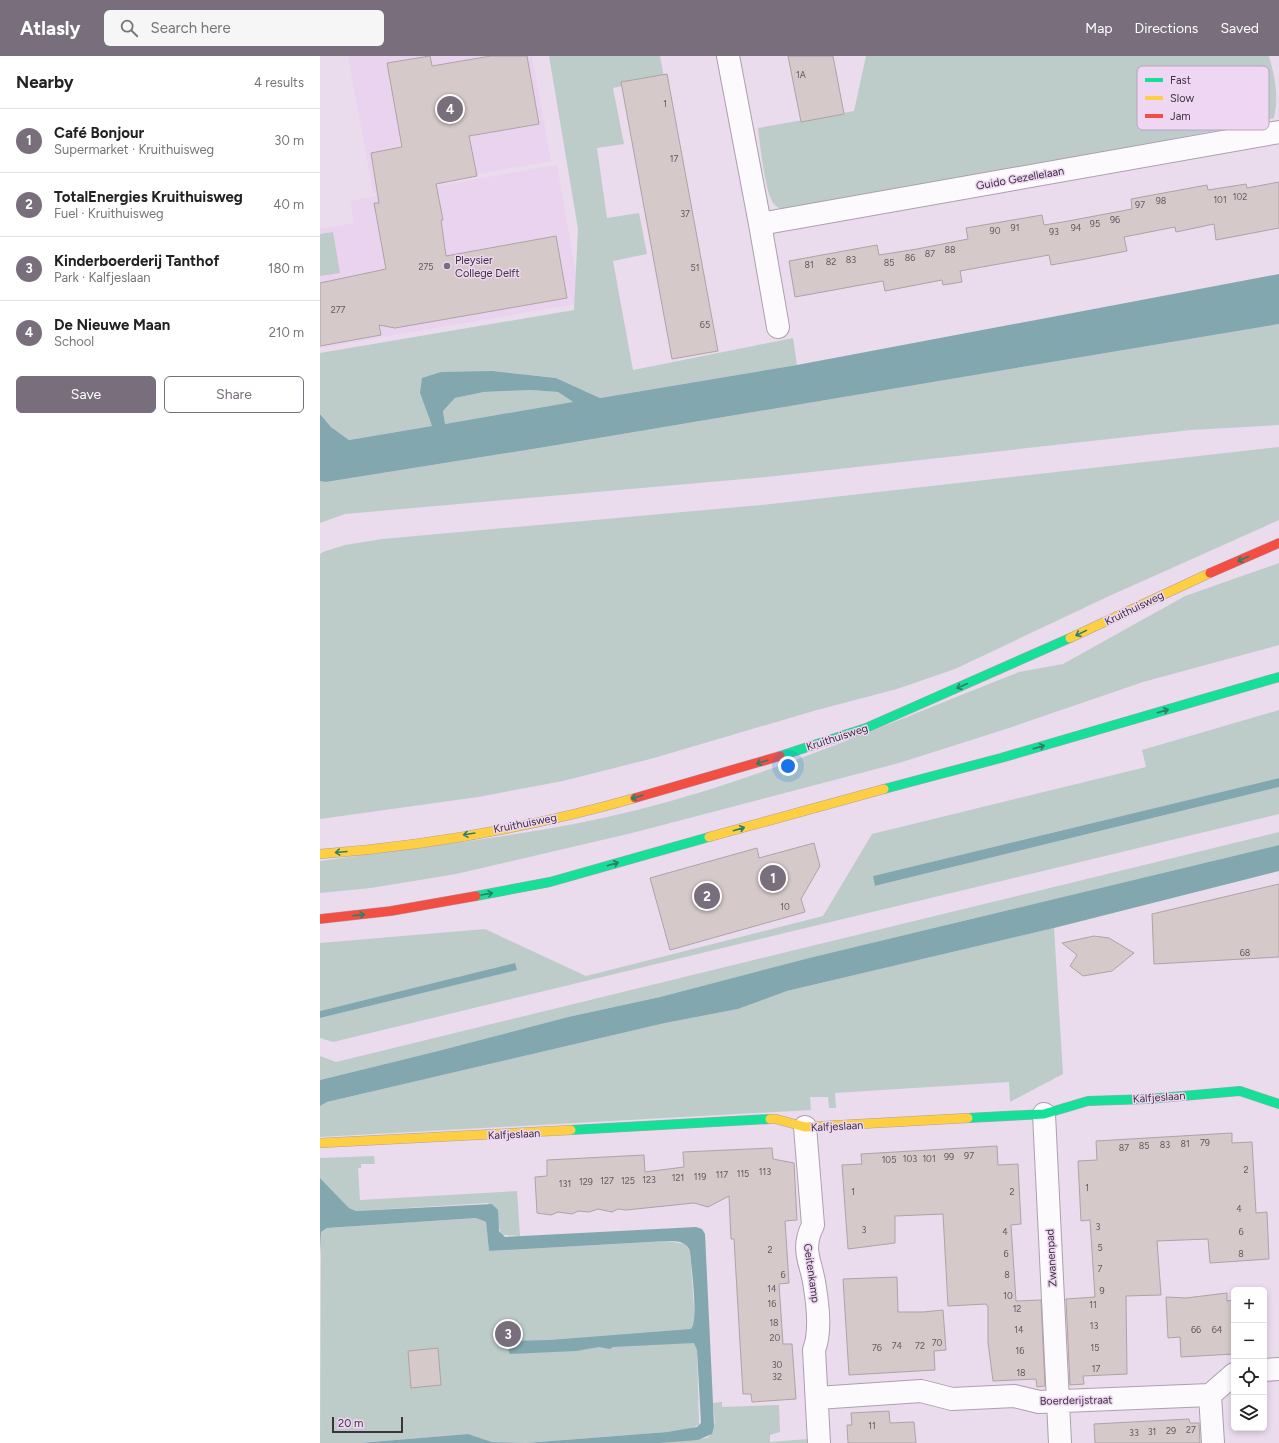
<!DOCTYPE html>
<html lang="en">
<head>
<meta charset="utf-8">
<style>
  :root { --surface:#fff; --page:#f6f6f6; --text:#222; --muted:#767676; --line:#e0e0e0; --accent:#796e7b }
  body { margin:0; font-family:Figtree,sans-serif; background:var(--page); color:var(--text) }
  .controls { position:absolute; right:12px; bottom:12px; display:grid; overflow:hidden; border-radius:6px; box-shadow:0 2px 6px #0003 }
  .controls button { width:36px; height:36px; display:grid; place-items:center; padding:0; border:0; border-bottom:1px solid var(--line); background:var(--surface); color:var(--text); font:20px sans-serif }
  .scale { position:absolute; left:12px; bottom:10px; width:71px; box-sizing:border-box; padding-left:4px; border:2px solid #3c333e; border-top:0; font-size:11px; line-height:14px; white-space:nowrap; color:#3c333e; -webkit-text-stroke:3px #efd6f3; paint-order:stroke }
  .you { position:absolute; left:468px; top:710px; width:14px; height:14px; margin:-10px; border:3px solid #fff; border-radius:50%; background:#1a73e8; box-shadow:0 0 0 6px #1a73e833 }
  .badge { display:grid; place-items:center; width:26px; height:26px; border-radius:50%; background:var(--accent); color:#fff; font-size:13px; font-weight:700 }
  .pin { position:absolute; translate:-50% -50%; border:2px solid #fff; box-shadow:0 1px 4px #0006 }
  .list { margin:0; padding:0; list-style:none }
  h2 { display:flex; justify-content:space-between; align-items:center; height:52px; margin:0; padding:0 16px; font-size:17px }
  h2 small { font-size:13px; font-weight:400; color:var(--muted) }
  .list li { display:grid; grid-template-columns:26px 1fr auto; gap:12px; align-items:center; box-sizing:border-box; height:64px; padding:0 16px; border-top:1px solid var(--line) }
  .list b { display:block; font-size:15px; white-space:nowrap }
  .list p { margin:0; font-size:13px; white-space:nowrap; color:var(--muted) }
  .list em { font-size:13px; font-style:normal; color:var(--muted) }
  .actions { display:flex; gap:8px; padding:12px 16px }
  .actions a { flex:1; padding:9px 0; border:1px solid var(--accent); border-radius:6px; text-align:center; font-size:14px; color:var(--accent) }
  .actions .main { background:var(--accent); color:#fff }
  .icon { flex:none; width:22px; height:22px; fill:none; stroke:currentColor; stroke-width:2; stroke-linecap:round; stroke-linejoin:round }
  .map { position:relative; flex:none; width:959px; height:1387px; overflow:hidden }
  header { display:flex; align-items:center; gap:24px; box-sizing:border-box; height:56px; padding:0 20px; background:var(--accent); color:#fff }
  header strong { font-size:19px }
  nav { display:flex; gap:22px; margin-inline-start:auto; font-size:14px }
  .search { width:280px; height:36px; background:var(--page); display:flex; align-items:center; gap:10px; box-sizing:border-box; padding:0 14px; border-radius:6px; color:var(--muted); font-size:15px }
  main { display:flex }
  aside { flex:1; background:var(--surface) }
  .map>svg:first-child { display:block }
</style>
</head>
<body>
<header>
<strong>Atlasly</strong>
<div class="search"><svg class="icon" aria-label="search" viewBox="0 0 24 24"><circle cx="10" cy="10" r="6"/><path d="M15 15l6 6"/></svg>Search here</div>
<nav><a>Map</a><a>Directions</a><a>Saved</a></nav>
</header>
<main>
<aside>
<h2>Nearby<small>4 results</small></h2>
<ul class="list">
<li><span class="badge">1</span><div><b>Café Bonjour</b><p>Supermarket · Kruithuisweg</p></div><em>30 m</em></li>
<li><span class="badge">2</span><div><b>TotalEnergies Kruithuisweg</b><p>Fuel · Kruithuisweg</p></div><em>40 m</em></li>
<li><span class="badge">3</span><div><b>Kinderboerderij Tanthof</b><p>Park · Kalfjeslaan</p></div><em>180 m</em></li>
<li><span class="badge">4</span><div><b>De Nieuwe Maan</b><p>School</p></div><em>210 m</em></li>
</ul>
<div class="actions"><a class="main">Save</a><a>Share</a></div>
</aside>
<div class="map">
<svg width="959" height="1387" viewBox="0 0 959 1387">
  <rect width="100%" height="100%" fill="#eadced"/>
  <!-- built -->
  <path fill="#e9d3ee" d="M 28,0 L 212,0 L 231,105 L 53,137 Z
    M 237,109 L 261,247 L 0,292 L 0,173 L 34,167 L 30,145 Z"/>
  <!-- green -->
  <path fill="#bdccc9" d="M 229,0 L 340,0 L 344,21 L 293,32 L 304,88 L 277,92 L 287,162 L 319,157 L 327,198 L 293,205 L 313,314 L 473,282 L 477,309 L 280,342 L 236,322 L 173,315 L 100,337 L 112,370 L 29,384 L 11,371 L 0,358 L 0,297 L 254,254 L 258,173 Z
    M 546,0 L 949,0 C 955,23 959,39 954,62 L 915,71 L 477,154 C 470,154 459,155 454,148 C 445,137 440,88 438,72 L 534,55 Z
    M 13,176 L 20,217 L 0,220 L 0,178 Z
    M 959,268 L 959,369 L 871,374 L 446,421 L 25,458 L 0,467 L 0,425 L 6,426 L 231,390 Z
    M 210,334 L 238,336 L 254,347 L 125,368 L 123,355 L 135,342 L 164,336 Z
    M 959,391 L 959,464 L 787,541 L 635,613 L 577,633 L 497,654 L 334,702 L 243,725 L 158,741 L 0,763 L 0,498 L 3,496 L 25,489 L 62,483 L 441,449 Z
    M 959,507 L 959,589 L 823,626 L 686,673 L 579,707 L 312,777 L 136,818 L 51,832 L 0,837 L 0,805 C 106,790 213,780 317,754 C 447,721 574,665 699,616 L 743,608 L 865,540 Z
    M 959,654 L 959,722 L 553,820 L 556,830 L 959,731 L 959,758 L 13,986 L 0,982 L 0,962 L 196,914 L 195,908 L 0,955 L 0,887 L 165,873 L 266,920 L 503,860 L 552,778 L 826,711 L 822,694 Z
    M 959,776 L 959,789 L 489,902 L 340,941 L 248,961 L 118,995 L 0,1024 L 0,1000 L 16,1006 Z
    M 734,872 L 743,1018 L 690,1046 L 689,1026 L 515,1037 L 516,1052 L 509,1052 L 508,1041 L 490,1041 L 491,1054 L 0,1081 L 0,1050 L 7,1046 L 345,967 L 418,953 L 467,935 Z
    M 54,1100 L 55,1108 L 41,1108 L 41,1112 L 38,1112 L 40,1144 L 197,1135 L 200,1180 L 182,1179 L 168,1147 L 36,1155 L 29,1152 L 0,1122 L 0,1102 Z
    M 156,1162 L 166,1166 L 169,1195 L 347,1185 L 365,1188 L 370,1195 L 377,1294 L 379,1369 L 369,1373 L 347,1376 L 206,1387 L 172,1386 L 148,1378 L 40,1387 L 0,1387 L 1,1176 L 7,1172 Z
    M 402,1346 L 402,1351 L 459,1349 L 460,1376 L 450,1379 L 450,1386 L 488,1383 L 489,1387 L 340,1387 L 387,1382 C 398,1374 394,1359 393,1347 Z"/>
  <!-- water -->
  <path fill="#82a7af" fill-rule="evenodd" d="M 959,218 L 959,268 L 231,390 L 6,426 L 0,425 L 0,358 L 11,371 L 29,384 L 112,370 L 100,337 L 102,322 L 121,316 L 173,315 L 236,322 L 280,342 L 477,309 ZM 210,334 L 238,336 L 253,346 L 125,368 L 123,355 L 135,342 L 164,336 Z
    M 959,722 L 959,731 L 555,830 L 553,820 Z
    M 959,789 L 959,815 L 734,872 L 467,935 L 418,953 L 345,967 L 7,1046 L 0,1050 L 0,1024 L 118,995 L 248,961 L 340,941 L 489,902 Z
    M 195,907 L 197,914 L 0,962 L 0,955 Z
    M 0,1122 L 29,1152 L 36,1155 L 172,1148 L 178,1154 L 179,1175 L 185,1181 L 376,1171 L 382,1173 L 385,1178 L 393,1347 L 394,1371 L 392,1378 L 378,1384 L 340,1387 L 40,1387 L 148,1378 L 172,1386 L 206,1387 L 347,1376 L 377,1371 L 381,1367 L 377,1294 L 374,1287 L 293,1291 L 290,1293 L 279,1291 L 256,1295 L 190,1298 L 186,1288 L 192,1285 L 230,1284 L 371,1273 C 379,1266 371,1209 370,1195 C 366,1185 357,1185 347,1185 L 169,1195 L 166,1166 L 156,1162 L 7,1172 L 1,1176 L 0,1198 Z"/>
  <!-- building -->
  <path fill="#d5c9c9" stroke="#ada3a5" d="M 110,0 L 112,10 L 171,0 L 207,0 L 219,68 L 149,80 L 157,120 L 116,128 L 123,164 L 121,164 L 126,200 L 236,180 L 247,242 L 75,272 L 59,269 L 61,279 L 0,290 L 0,227 L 66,213 L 54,147 L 59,147 L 51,97 L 82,91 L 67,7 Z
    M 468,0 L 513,0 L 524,58 L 481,66 Z
    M 347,18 L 398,295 L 352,303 L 301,26 Z
    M 959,126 L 959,172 L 896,184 L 894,168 L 856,176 L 855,171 L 804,181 L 807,195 L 760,204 L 731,209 L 729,199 L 640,215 L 642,226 L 623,229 L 622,224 L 565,235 L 563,225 L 475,241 L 469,205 L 557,189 L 559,199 L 597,193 L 648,183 L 646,172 L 722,159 L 724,169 L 743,166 L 812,153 L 811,143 L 887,129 L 888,134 L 926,128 L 927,132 Z
    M 494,787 L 500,810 L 481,843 L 485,856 L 350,894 L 330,822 L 437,792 L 439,802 Z
    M 959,828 L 959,901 L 834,908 L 832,858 Z
    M 774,880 L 789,882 L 814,897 L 792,915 L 763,920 L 750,910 L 757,899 L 742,887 Z
    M 912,1077 L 912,1087 L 932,1086 L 936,1157 L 947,1156 L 949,1203 L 890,1207 L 888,1183 L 837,1185 L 841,1239 L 806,1240 L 807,1318 L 763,1320 L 764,1328 L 750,1329 L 746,1243 L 775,1241 L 770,1164 L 761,1165 L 758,1105 L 777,1104 L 776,1085 Z
    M 677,1090 L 678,1109 L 698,1108 L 701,1168 L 691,1169 L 696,1245 L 721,1244 L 725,1330 L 717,1331 L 716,1323 L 673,1325 L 668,1286 L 668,1251 L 666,1248 L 628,1250 L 623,1158 L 575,1160 L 575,1187 L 528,1193 L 522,1109 L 542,1108 L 541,1098 Z
    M 452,1092 L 453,1103 L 474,1107 L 477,1164 L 465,1165 L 469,1227 L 459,1228 L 463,1288 L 472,1288 L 476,1343 L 432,1346 L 431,1338 L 423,1338 L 414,1183 L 411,1183 L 409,1140 L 388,1151 L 374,1147 L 306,1154 L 298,1153 L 292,1156 L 278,1153 L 269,1156 L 258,1155 L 252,1158 L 238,1156 L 231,1159 L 217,1157 L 215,1121 L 227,1120 L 227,1104 L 324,1099 L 325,1116 L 364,1111 L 363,1096 Z
    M 577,1221 L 578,1256 L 603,1256 L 623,1254 L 626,1294 L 614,1295 L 615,1314 L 529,1319 L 523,1223 Z
    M 907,1237 L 907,1245 L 914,1244 L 914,1298 L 861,1301 L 860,1281 L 848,1282 L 846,1241 L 866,1242 Z
    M 944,1247 L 946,1296 L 944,1296 Z
    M 118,1292 L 121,1329 L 91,1332 L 88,1295 Z
    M 569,1355 L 570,1367 L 594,1366 L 596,1387 L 528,1387 L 527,1369 L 532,1369 L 531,1357 Z
    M 869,1363 L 870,1367 L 879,1367 L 880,1387 L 775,1387 L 774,1368 Z"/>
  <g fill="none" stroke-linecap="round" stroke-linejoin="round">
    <!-- street casing -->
    <g stroke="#aaa0ad" stroke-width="24">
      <path id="street" d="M 408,0 L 440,168 L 458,271
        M 440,168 L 959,76
        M 724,1058 L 740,1387
        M 485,1071 L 493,1169 C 480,1195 492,1206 495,1232 C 498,1251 501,1276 494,1294 L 499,1387
        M 944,1314 L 959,1313
        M 890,1339 L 893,1387
        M 497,1342 L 601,1335 L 632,1343 L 694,1340 L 719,1346 L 890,1339 L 914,1318"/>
    </g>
    <!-- fast casing -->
    <g stroke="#aaa0ad" stroke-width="10">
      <path id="fast" d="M 460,700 L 546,672 L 750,582
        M 564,733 L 681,702 L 959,621
        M 156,840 L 230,826 L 389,781
        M 648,1062 L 724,1058 L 768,1045 L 828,1043 L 920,1035 L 959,1048
        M 251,1074 L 450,1063"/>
    </g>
    <!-- slow casing -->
    <g stroke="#aaa0ad" stroke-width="10">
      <path id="slow" d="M 750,582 L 890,517
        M 389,781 L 564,733
        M 0,798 C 106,790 213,771 315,742
        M 450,1063 L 456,1063 L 485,1071 L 648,1062
        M 0,1087 L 251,1074"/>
    </g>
    <!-- jam casing -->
    <g stroke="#aaa0ad" stroke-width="10">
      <path id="jam" d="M 890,517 L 959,487
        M 315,742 L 460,700
        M 0,863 L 71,855 L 156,840"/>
    </g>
    <!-- street -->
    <use href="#street" stroke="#fcfafc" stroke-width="22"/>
    <!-- fast -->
    <use href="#fast" stroke="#16e098" stroke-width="9"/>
    <!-- slow -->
    <use href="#slow" stroke="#ffcf43" stroke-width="9"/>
    <!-- jam -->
    <use href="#jam" stroke="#f24e42" stroke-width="9"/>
  </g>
  <!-- one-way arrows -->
  <defs><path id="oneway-shaft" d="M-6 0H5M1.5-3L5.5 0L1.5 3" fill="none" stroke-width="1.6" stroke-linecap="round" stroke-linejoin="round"/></defs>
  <g stroke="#2b8166">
    <use href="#oneway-shaft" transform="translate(923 503) rotate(156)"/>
    <use href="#oneway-shaft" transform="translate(761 577) rotate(154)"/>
    <use href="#oneway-shaft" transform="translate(642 630) rotate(156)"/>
    <use href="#oneway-shaft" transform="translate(843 655) rotate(-16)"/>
    <use href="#oneway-shaft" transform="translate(719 691) rotate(-16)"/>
    <use href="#oneway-shaft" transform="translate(442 706) rotate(162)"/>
    <use href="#oneway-shaft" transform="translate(317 741) rotate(164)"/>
    <use href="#oneway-shaft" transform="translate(419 773) rotate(-16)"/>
    <use href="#oneway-shaft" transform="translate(149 778) rotate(171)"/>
    <use href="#oneway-shaft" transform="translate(21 796) rotate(175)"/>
    <use href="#oneway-shaft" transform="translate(293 808) rotate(-16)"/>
    <use href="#oneway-shaft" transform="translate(167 838) rotate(-10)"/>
    <use href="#oneway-shaft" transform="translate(39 859) rotate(-7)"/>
  </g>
  <!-- markers -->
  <circle fill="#796e7b" stroke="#efd6f3" stroke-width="1.5" cx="127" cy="210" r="4"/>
  <g text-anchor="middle" stroke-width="3" stroke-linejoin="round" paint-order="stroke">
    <!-- number labels -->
    <g font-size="9" fill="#625861">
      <text x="481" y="22">1A</text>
      <text x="345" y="51">1</text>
      <text x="354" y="106">17</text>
      <text x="920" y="144">102</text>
      <text x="900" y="147">101</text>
      <text x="841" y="148">98</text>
      <text x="820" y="152">97</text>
      <text x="365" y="161">37</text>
      <text x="795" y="167">96</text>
      <text x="775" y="171">95</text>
      <text x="695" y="175">91</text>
      <text x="756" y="175">94</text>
      <text x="675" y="178">90</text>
      <text x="734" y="179">93</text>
      <text x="630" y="197">88</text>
      <text x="610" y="201">87</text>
      <text x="590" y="205">86</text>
      <text x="531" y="207">83</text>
      <text x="511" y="209">82</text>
      <text x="569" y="210">85</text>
      <text x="489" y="212">81</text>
      <text x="106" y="214">275</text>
      <text x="375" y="215">51</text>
      <text x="18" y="257">277</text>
      <text x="385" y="272">65</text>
      <text x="465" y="854">10</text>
      <text x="925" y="900">68</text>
      <text x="885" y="1090">79</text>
      <text x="865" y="1091">81</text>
      <text x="845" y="1092">83</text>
      <text x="824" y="1093">85</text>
      <text x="804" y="1095">87</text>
      <text x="649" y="1103">97</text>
      <text x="629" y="1104">99</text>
      <text x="590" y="1106">103</text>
      <text x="609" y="1106">101</text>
      <text x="569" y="1107">105</text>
      <text x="926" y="1117">2</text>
      <text x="445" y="1119">113</text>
      <text x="423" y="1121">115</text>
      <text x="402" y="1122">117</text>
      <text x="380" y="1124">119</text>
      <text x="358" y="1125">121</text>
      <text x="329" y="1127">123</text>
      <text x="287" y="1128">127</text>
      <text x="308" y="1128">125</text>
      <text x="266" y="1129">129</text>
      <text x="245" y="1131">131</text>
      <text x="767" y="1135">1</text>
      <text x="533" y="1139">1</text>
      <text x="692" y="1139">2</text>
      <text x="919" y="1156">4</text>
      <text x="778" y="1174">3</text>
      <text x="544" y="1177">3</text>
      <text x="685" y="1179">4</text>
      <text x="921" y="1179">6</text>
      <text x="780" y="1195">5</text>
      <text x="450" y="1197">2</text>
      <text x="686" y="1201">6</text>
      <text x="921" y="1201">8</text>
      <text x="780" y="1216">7</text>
      <text x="463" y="1222">6</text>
      <text x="687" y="1222">8</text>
      <text x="452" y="1236">14</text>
      <text x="782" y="1238">9</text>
      <text x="688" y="1243">10</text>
      <text x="452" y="1251">16</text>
      <text x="773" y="1252">11</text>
      <text x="697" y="1256">12</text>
      <text x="454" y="1270">18</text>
      <text x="774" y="1273">13</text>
      <text x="699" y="1277">14</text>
      <text x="876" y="1277">66</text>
      <text x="897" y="1277">64</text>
      <text x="455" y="1285">20</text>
      <text x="617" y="1290">70</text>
      <text x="577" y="1293">74</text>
      <text x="600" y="1293">72</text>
      <text x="557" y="1295">76</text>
      <text x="775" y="1295">15</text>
      <text x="700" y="1298">16</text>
      <text x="457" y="1312">30</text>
      <text x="776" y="1316">17</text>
      <text x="701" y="1320">18</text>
      <text x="457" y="1324">32</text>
      <text x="552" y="1373">11</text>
      <text x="871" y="1377">27</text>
      <text x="851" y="1378">29</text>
      <text x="832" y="1379">31</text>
      <text x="814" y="1380">33</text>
    </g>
    <!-- street labels -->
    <g font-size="11" fill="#3c333e" stroke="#efd6f3">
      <text transform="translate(700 122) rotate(-10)" y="4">Guido Gezellelaan</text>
      <text transform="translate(814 552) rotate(-26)" y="4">Kruithuisweg</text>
      <text transform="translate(517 681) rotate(-18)" y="4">Kruithuisweg</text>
      <text transform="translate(205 767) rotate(-11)" y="4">Kruithuisweg</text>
      <text transform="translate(839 1041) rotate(-4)" y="4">Kalfjeslaan</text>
      <text transform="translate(517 1070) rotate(-3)" y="4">Kalfjeslaan</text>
      <text transform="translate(194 1078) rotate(-3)" y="4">Kalfjeslaan</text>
      <text transform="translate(731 1202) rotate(-93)" y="4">Zwanenpad</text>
      <text transform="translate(492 1217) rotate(82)" y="4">Geitenkamp</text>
      <text transform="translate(756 1344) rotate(-1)" y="4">Boerderijstraat</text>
    </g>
    <!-- poi labels -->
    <g font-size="11" fill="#3c333e" stroke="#efd6f3" text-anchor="start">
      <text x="135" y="208">Pleysier<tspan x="135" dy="13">College Delft</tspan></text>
    </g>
  </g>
  <!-- legend -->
  <rect x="817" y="10" width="132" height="64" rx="6" fill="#efd6f3" stroke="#b9a5bd" stroke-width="1"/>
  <rect x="825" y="22" width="18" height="4" fill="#16e098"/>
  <rect x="825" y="40" width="18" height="4" fill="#ffcf43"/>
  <rect x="825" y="58" width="18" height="4" fill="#f24e42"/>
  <g font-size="11" fill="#3c333e">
    <text x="850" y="28">Fast</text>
    <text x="850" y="46">Slow</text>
    <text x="850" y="64">Jam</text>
  </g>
</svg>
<div class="controls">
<button>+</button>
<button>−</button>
<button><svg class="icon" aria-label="locate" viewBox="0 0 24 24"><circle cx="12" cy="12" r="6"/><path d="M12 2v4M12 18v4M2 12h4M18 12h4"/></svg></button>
<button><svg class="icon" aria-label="layers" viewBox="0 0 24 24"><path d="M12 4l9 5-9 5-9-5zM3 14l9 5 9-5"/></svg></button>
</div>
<div class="scale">20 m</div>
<div class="you"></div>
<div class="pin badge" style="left:453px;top:822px">1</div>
<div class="pin badge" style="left:387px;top:840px">2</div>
<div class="pin badge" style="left:188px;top:1278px">3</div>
<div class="pin badge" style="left:130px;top:53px">4</div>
</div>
</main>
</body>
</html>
